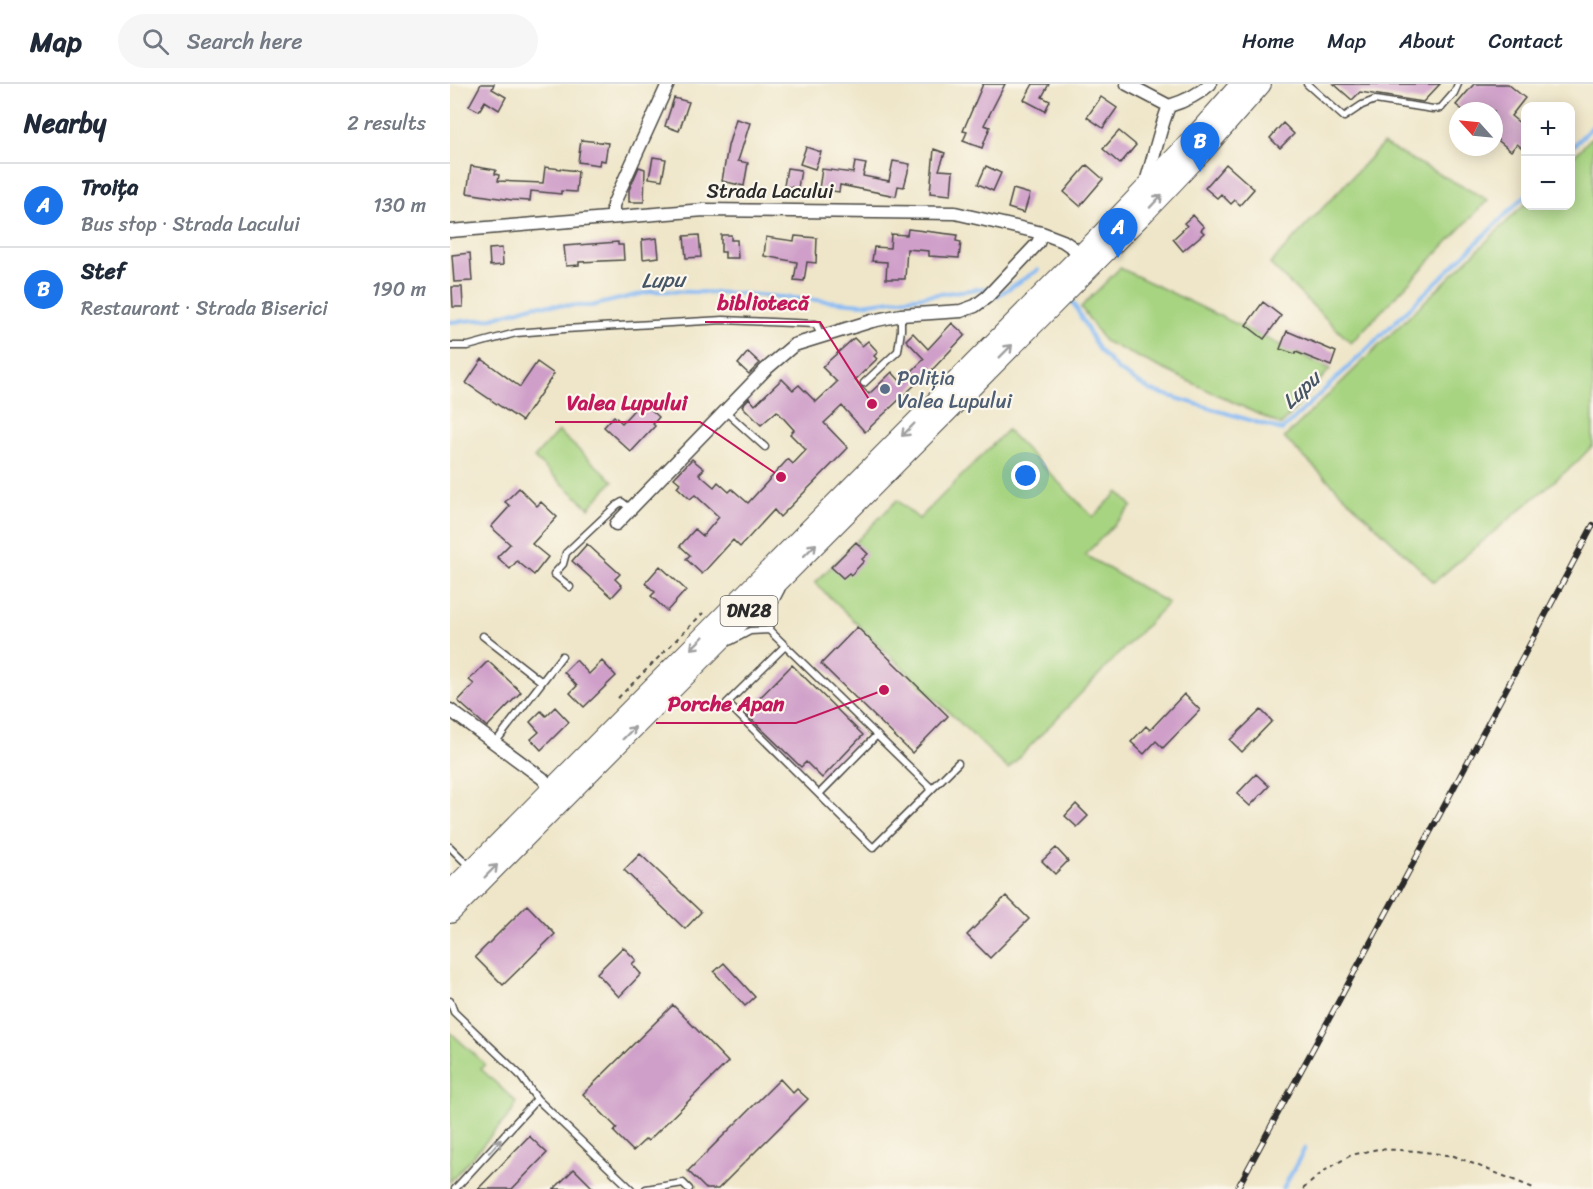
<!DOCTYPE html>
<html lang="en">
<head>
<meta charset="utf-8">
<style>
  :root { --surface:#fff; --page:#f6f6f7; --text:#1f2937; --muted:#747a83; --line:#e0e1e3; --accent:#1a73e8 }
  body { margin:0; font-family:Sriracha,sans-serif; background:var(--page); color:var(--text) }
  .controls { position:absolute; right:18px; top:18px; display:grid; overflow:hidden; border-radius:12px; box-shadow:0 3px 15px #0003 }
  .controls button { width:54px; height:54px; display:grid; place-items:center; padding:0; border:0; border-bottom:2px solid var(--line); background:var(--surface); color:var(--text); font:30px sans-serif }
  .compass { position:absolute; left:999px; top:18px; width:54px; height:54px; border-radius:50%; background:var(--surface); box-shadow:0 3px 15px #0003; rotate:297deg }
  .you { position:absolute; left:576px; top:392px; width:21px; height:21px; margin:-15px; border:4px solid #fff; border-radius:50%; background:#1a73e8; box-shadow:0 0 0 9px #1a73e833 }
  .badge { display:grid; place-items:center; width:39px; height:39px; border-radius:50%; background:var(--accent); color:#fff; font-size:20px; font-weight:700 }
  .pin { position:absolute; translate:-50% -50px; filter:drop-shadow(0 2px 3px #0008) }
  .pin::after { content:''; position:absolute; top:32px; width:21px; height:18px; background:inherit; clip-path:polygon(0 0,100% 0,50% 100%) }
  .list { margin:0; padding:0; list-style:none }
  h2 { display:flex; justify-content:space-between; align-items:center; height:78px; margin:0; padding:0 24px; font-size:26px }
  h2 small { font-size:20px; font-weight:400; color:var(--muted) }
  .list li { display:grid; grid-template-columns:39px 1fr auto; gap:18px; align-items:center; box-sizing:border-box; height:84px; padding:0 24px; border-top:2px solid var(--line) }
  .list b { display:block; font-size:22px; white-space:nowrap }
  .list p { margin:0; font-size:20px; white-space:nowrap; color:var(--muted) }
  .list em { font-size:20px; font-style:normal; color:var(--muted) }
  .icon { flex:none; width:33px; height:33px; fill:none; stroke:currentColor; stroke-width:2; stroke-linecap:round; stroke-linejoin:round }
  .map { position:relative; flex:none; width:1143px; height:1105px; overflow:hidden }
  header { display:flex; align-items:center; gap:36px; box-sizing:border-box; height:84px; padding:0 30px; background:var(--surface); border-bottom:2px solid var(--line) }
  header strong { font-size:28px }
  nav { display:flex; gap:33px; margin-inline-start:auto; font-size:21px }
  .search { width:420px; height:54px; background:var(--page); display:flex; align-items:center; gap:15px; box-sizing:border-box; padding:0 21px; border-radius:33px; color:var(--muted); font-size:22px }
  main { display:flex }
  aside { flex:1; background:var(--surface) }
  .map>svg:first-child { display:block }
</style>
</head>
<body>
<header>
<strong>Map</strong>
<div class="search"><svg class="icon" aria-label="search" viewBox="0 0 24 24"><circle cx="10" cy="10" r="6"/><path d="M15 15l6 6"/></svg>Search here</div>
<nav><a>Home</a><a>Map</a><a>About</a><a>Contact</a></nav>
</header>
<main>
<aside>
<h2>Nearby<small>2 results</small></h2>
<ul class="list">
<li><span class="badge">A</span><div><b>Troița</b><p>Bus stop · Strada Lacului</p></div><em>130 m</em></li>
<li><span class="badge">B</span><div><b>Stef</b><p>Restaurant · Strada Biserici</p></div><em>190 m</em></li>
</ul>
</aside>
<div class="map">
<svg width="1143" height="1105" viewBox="0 0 1143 1105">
  <rect width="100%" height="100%" fill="#fbf7ec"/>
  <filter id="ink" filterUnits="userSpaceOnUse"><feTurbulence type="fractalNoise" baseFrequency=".0167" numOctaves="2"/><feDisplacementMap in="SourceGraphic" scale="12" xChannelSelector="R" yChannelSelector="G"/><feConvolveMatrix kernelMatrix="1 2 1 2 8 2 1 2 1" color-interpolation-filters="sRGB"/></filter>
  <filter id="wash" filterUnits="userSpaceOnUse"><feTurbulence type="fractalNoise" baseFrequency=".008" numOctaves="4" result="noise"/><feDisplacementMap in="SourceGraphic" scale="24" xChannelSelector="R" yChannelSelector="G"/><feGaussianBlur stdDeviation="1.35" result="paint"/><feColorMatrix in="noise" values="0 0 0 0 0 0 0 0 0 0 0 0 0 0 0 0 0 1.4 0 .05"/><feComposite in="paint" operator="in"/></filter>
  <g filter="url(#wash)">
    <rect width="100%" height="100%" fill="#efe6c9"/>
    <!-- green -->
    <path fill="#a7d481" stroke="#698056" stroke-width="1.5" d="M 1143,52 L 1143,361 L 1127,378 L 984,498 L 834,354 L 1075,120 L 1076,122 L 1120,122 L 1121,75 Z
      M 933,60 L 1038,116 L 901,259 L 820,180 Z
      M 670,184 L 880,285 L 831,341 L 654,257 L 631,223 Z
      M 557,346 L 643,433 L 668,408 L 682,422 L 635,471 L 718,519 L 558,685 L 365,499 L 447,416 L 469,435 Z
      M 108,347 L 163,397 L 139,424 L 84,374 Z
      M 0,948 L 35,980 L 31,985 L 66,1018 L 62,1028 L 0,1098 Z"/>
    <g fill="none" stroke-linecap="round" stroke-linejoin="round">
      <!-- stream -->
      <path stroke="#86baf4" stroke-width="4" d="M 1120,65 L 1143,42
        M 547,212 L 588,186
        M 618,214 L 624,220 L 648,265 L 668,286 L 700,306 L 832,346 L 909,273 L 1076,111
        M 0,238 L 39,235 L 86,221 L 141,222 L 203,207 L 284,209 L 412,220 L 536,204
        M 833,1105 L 855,1064"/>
    </g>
    <g id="blocks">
      <!-- building -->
      <path fill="#cf9fc9" d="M 31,0 L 44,0 L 42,5 L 56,13 L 49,26 L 35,17 L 29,27 L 19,22 Z
        M 533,0 L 555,0 L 534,41 L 540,43 L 532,64 L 513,57 L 517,48 L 513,47 Z
        M 583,0 L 599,0 L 592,13 L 600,17 L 595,27 L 574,16 Z
        M 884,0 L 990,0 L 973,18 L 910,8 L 902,16 Z
        M 1024,0 L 1058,0 L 1075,14 L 1061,32 L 1076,44 L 1076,67 L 1067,60 L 1061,67 L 1044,53 L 1044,27 L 1014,27 L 1006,21 Z
        M 651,13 L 667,24 L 653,44 L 637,33 Z
        M 224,14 L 239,18 L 229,47 L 215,42 Z
        M 286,35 L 300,39 L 288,77 L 298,79 L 294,102 L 272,97 L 278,62 Z
        M 833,39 L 844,50 L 830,64 L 820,54 Z
        M 669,47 L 686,61 L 670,80 L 653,65 Z
        M 131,56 L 158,59 L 155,77 L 150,76 L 149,81 L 128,78 Z
        M 356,63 L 371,68 L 365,85 L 350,80 Z
        M 484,65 L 495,69 L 489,86 L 503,87 L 501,111 L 480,109 Z
        M 203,73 L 216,75 L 212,96 L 199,94 Z
        M 443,77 L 460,80 L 454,103 L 448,102 L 446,112 L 390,101 L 389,108 L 369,105 L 372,85 L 403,89 L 405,78 L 416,80 L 413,92 L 439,97 Z
        M 776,80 L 804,105 L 790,121 L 785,116 L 781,120 L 771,110 L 767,114 L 755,104 Z
        M 637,81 L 653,95 L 630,122 L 614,108 Z
        M 21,82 L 46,86 L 45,90 L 49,91 L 48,97 L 93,99 L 95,83 L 128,87 L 126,108 L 111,107 L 111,110 L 81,107 L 80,117 L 62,116 L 17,109 Z
        M 536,82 L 551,89 L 543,107 L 528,100 Z
        M 189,83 L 195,85 L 194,118 L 179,118 L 179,106 Z
        M 337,84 L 351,86 L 348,104 L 334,102 Z
        M 563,105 L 580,110 L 574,129 L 558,124 Z
        M 743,131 L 754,143 L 751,146 L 754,149 L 733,167 L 723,155 L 737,142 L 734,139 Z
        M 458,145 L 507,151 L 506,157 L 511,158 L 509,174 L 479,172 L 479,167 L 457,165 L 455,195 L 436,195 L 437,178 L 422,177 L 424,163 L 440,164 L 441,150 L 457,151 Z
        M 249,151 L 251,173 L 236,174 L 234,152 Z
        M 271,151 L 281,151 L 281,156 L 287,156 L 288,174 L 275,174 L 275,168 L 271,168 Z
        M 345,152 L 367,154 L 366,179 L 357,178 L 354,197 L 344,196 L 347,178 L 314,172 L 316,153 L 344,157 Z
        M 207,154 L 209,173 L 193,175 L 192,156 Z
        M 168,158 L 168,161 L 173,161 L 174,176 L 129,178 L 129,181 L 116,182 L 114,162 Z
        M 52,164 L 53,181 L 40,182 L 39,165 Z
        M 20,169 L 22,197 L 4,198 L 2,171 Z
        M 2,203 L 12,203 L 13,223 L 3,223 Z
        M 813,218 L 831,232 L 814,255 L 796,241 Z
        M 502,239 L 515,251 L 482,286 L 485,290 L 474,300 L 470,296 L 415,348 L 392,322 L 374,339 L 398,364 L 330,433 L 324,426 L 290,463 L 283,456 L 252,490 L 236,475 L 240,471 L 230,462 L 245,445 L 253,452 L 269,433 L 245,411 L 240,415 L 227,403 L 230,399 L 224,394 L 242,375 L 254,385 L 249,390 L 264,403 L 268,398 L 279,408 L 282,405 L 298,419 L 338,375 L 343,380 L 356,366 L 340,350 L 344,346 L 327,327 L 311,341 L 292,322 L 299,314 L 305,321 L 332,295 L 343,306 L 349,301 L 366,318 L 387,298 L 372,283 L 404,254 L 412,262 L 418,257 L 428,268 L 424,272 L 427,275 L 405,296 L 419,310 L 442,288 L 451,298 L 474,275 L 456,256 L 463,249 L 478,265 Z
        M 837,247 L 886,268 L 881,282 L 846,268 L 845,270 L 830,265 Z
        M 298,268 L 310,279 L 299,290 L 288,280 Z
        M 32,275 L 70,303 L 87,278 L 104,290 L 72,337 L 16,299 Z
        M 192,317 L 209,333 L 203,340 L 205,342 L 181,368 L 154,343 L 164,332 L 172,339 Z
        M 69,404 L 87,422 L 91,418 L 107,433 L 82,460 L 98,473 L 84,491 L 67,477 L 60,485 L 47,473 L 60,460 L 41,443 L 60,422 L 55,418 Z
        M 406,458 L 418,470 L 412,475 L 414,477 L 401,491 L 399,489 L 393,494 L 381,483 Z
        M 137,460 L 170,490 L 165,495 L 172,502 L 162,513 L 122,477 Z
        M 210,482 L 236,506 L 217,527 L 201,512 L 205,508 L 195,499 Z
        M 407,543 L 498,632 L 462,669 L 371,580 Z
        M 126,576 L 139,590 L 152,577 L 166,592 L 134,623 L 120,609 L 127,602 L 114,588 Z
        M 38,577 L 71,608 L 37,643 L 8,617 L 24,600 L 19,596 Z
        M 342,581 L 413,651 L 372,694 L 356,678 L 351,683 L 295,629 Z
        M 734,610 L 750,626 L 713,664 L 706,657 L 694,670 L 681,658 L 696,642 L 700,646 Z
        M 105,623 L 119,638 L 91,666 L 81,655 L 89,648 L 80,638 L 91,627 L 96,632 Z
        M 811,626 L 822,637 L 792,668 L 780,656 Z
        M 806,690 L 819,702 L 800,722 L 787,710 Z
        M 626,720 L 638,732 L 627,743 L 615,732 Z
        M 606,764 L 618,777 L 605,790 L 592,777 Z
        M 190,770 L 251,828 L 235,845 L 174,786 Z
        M 556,812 L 579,835 L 540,874 L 517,851 Z
        M 77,821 L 105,850 L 53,901 L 25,873 Z
        M 173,863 L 186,876 L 182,880 L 191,890 L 169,913 L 147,889 Z
        M 274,879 L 305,913 L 295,922 L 264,888 Z
        M 223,921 L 278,978 L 198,1057 L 196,1055 L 183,1067 L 164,1048 L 167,1044 L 133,1010 Z
        M 330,995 L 343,1009 L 347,1005 L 358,1015 L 268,1105 L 256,1105 L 238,1087 Z
        M 79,1052 L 97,1069 L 62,1105 L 28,1105 Z
        M 124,1085 L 144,1105 L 104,1105 Z"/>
    </g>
  </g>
  <g filter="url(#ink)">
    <use href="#blocks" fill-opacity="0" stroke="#484743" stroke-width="1.5"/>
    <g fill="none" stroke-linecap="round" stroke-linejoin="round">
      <!-- service casing -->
      <g stroke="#484743" stroke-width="9">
        <path id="service" d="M 857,0 L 894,33 L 912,21 L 925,16 L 983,25 L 991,24 L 1004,9 L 1008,0
          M 0,262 L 18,262 L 66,249 L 115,245 L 273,236 L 366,240 L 371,252
          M 414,299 L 448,267 L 451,246 L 451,231
          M 276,328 L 315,363
          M 120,503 L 104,490 L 113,480 L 116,469 L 167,421 L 172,418 L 181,425
          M 319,546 L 482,705
          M 33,552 L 92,598
          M 281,557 L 300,547 L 319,546 L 321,525 L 331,506
          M 335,562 L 277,619 L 423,764 L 508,679
          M 45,659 L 112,572
          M 369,710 L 427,651
          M 0,763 L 20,783
          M 0,917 L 4,928 L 69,990 L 87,1015 L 181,1105
          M 5,1105 L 87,1015
          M 196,1105 L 233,1099 L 239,1105"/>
      </g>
      <!-- minor casing -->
      <g stroke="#484743" stroke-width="15">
        <path id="minor" d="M 677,0 L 719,22 C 736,17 748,11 760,0
          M 695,101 C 704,74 709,47 719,22
          M 163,133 L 163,121 L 218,0
          M 0,147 L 254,126 L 505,129 L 592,149 L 613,157 L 632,170
          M 166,440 L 316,285 L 344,261 L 422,237 L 451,231 L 511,227 L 525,222 L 537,213 L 588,159 L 592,149
          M 0,626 L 92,694 L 102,705"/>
      </g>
      <!-- trunk casing -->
      <g stroke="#484743" stroke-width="22">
        <path id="trunk" d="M 0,808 L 649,153 L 739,59 L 791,0
          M 0,829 L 695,128 L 750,70 L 811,0"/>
      </g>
      <!-- path -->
      <path stroke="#484743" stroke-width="2" stroke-dasharray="4.5 4.5" stroke-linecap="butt" d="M 168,614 L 253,529
        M 853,1105 L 874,1087 L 901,1071 L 928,1065 L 967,1067 L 1004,1072 L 1086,1105"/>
      <!-- service -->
      <use href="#service" stroke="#fff" stroke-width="6"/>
      <!-- minor -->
      <use href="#minor" stroke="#fff" stroke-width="12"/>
      <!-- trunk -->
      <use href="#trunk" stroke="#fff" stroke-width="20"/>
      <!-- rail casing -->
      <g stroke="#2b2b2b" stroke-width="6">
        <path id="rail" d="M 787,1105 L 991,728 L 1143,441"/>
      </g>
      <!-- rail -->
      <use href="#rail" stroke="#fbf7ec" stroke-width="4" stroke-dasharray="11" stroke-linecap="butt"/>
    </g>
    <!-- one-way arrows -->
    <defs><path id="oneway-shaft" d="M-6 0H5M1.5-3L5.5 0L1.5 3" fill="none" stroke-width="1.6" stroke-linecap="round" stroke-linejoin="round" transform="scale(1.5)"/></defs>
    <g stroke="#a0a0a0">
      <use href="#oneway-shaft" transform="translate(706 117) rotate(-47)"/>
      <use href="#oneway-shaft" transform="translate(556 267) rotate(-45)"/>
      <use href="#oneway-shaft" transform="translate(458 346) rotate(135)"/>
      <use href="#oneway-shaft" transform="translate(360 466) rotate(-45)"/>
      <use href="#oneway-shaft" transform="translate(247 559) rotate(135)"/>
      <use href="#oneway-shaft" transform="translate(179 649) rotate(-45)"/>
      <use href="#oneway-shaft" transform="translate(41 787) rotate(-45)"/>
      <use href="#oneway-shaft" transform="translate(45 1062) rotate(-48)"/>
    </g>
  </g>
  <!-- markers -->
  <circle fill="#5c6f8a" stroke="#fbf7ec" stroke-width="2" cx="435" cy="305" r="6"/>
  <g text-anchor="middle" stroke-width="4.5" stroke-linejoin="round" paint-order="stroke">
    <!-- shield labels -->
    <rect fill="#fbf7ec" stroke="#696865" stroke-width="1.5" x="270.5" y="512" width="57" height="30" rx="4.5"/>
    <g font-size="18" font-weight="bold" fill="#2b2b2b">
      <text x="299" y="533">DN28</text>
    </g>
    <!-- street labels -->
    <g font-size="20" fill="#2b2b2b" stroke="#fbf7ec">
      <text x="320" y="114">Strada Lacului</text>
    </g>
    <!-- service labels -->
    <g font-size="20" fill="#4e5e75" stroke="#fbf7ec" text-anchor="start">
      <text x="447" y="301">Poliția<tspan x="447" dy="23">Valea Lupului</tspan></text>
    </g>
    <!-- water labels -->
    <g font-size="21" font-style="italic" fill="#465667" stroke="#fbf7ec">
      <text transform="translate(213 196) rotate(-2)" y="7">Lupu</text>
      <text transform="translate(851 306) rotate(-44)" y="7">Lupu</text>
    </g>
  </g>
  <!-- callouts -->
  <path fill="none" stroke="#c2185b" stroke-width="2" d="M422 320L370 238H255M331 393L250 338H105M434 606L346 639H206"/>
  <g fill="#c2185b" stroke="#fbf7ec" stroke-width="2">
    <circle cx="422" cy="320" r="6"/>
    <circle cx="331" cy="393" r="6"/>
    <circle cx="434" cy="606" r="6"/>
  </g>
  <g font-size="21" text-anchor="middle" font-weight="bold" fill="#c2185b" stroke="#fbf7ec" stroke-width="4.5" stroke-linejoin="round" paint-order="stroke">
    <text x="313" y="226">bibliotecă</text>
    <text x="177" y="326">Valea Lupului</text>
    <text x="276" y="627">Porche Apan</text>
  </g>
</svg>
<div class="controls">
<button>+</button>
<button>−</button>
</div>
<svg class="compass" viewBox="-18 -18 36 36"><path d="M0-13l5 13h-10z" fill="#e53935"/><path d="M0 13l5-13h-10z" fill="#747a83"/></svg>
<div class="you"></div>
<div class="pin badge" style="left:668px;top:174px">A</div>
<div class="pin badge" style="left:750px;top:88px">B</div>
</div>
</main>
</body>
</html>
